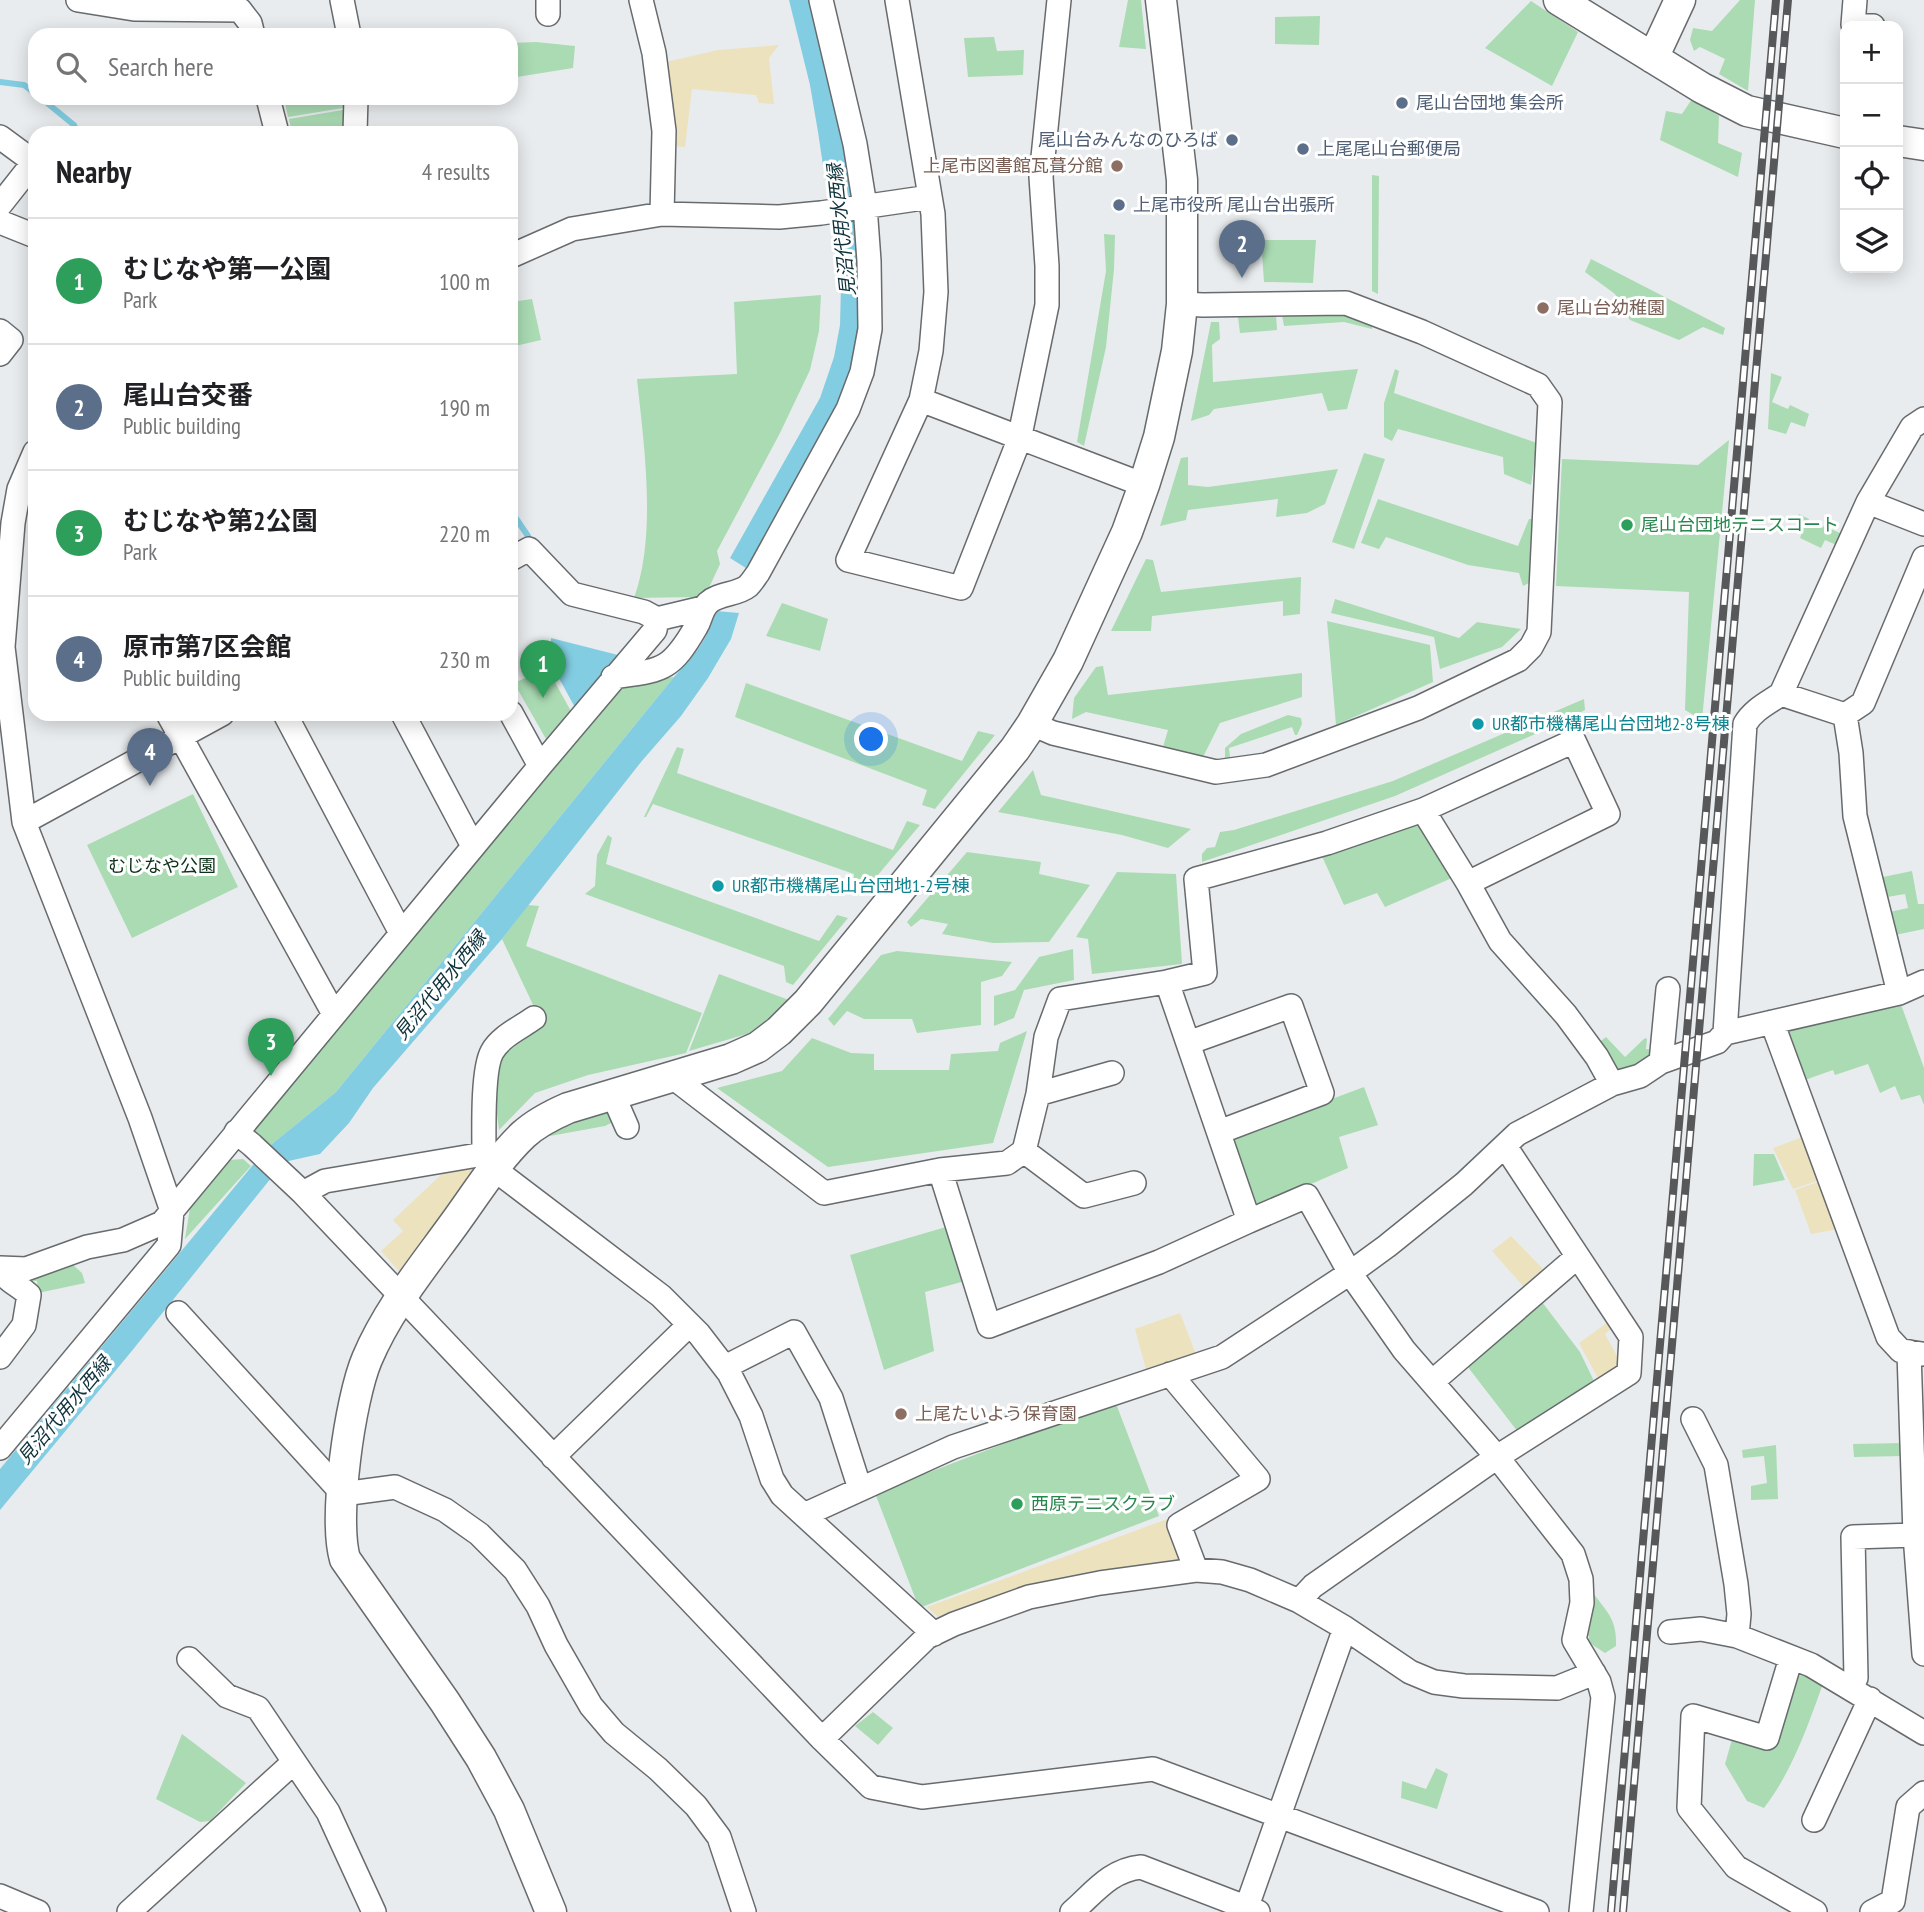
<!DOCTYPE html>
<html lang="en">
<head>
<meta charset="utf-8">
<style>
  :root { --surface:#fff; --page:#f6f6f6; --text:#202124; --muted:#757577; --line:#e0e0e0; --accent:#369719 }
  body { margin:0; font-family:"PT Sans Narrow","Noto Sans JP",sans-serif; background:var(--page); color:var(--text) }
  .controls { position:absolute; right:21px; top:21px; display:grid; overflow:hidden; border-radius:14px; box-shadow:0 4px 18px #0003 }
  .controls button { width:63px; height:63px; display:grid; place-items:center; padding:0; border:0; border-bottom:2px solid var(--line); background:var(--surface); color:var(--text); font:35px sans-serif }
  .you { position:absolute; left:872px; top:740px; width:24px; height:24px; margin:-18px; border:5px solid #fff; border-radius:50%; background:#1a73e8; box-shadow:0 0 0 10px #1a73e833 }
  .badge { display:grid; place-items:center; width:46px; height:46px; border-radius:50%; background:var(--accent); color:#fff; font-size:23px; font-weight:700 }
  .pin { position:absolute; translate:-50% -58px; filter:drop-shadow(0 2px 4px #0008) }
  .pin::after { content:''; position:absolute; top:37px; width:24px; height:21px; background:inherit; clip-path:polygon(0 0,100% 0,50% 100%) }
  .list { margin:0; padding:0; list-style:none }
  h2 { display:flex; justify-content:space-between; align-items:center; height:91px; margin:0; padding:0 28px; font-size:30px }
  h2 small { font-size:23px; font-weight:400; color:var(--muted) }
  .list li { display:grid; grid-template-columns:46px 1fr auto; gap:21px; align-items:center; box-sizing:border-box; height:126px; padding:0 28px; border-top:2px solid var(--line) }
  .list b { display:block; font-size:26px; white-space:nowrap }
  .list p { margin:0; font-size:23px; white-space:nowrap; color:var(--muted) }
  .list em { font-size:23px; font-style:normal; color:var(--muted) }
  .icon { flex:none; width:38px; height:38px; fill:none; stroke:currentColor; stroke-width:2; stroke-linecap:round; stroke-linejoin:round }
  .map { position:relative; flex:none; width:1924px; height:1912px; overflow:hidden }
  .search { position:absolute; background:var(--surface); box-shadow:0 4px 18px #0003; left:28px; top:28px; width:490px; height:77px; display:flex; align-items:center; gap:18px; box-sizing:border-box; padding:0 24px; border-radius:21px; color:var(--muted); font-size:26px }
  .panel { position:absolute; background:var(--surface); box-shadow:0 4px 18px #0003; left:28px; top:126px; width:490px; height:595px; border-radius:21px }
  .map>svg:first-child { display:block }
</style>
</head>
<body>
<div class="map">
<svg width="1924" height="1912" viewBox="0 0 1924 1912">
  <rect width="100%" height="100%" fill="#e9ecee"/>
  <!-- green -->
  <path fill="#aadbb3" d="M 1128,0 L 1141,0 L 1146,49 L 1119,47 Z
    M 1740,0 L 1755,0 L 1748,91 L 1719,74 L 1725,59 L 1700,47 L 1694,51 L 1690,40 L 1693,28 L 1712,31 Z
    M 1531,1 L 1578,32 L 1552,86 L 1485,48 Z
    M 1320,16 L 1319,45 L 1275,44 L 1275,17 Z
    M 994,37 L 997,51 L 1024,50 L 1023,75 L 968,77 L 964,38 Z
    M 536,42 L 575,46 L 573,68 L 517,77 L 511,60 L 511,43 Z
    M 284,98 L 349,98 L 349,107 L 288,117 Z
    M 1692,99 L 1719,116 L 1718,143 L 1742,153 L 1738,177 L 1660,140 L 1666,111 L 1682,114 Z
    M 349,109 L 349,133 L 292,133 L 289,119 Z
    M 1372,175 L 1379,176 L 1378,294 L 1372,291 Z
    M 1104,234 L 1115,235 L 1114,269 L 1106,347 L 1084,446 L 1077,442 L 1106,271 Z
    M 1231,240 L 1316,240 L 1313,283 L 1264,282 L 1262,253 L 1231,252 Z
    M 1591,259 L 1725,328 L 1723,335 L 1703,327 L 1679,340 L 1630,320 L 1615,294 L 1585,272 Z
    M 821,295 L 819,331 L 810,370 L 780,433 L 717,551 L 720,564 L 707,592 L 698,597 L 634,598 C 657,534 644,446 637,379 L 737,374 L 734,302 Z
    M 532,299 L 541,340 L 511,347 L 511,334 L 517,332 L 511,302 Z
    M 1276,314 L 1277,330 L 1240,333 L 1238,317 Z
    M 1348,314 L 1373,323 L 1372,329 L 1344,322 L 1284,326 L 1282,315 Z
    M 1211,322 L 1219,322 L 1220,339 L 1212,345 L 1213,382 L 1358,369 L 1347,409 L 1328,411 L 1322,393 L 1214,409 L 1209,415 L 1191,421 Z
    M 1395,369 L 1399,371 L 1394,393 L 1537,443 L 1531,485 L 1504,474 L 1503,457 L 1398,429 L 1392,441 L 1384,437 L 1384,403 Z
    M 1771,373 L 1782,377 L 1772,402 L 1788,409 L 1790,405 L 1809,414 L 1805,427 L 1791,422 L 1786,434 L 1768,429 Z
    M 1729,440 L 1702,720 L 1685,710 L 1689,592 L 1556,586 L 1562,459 L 1698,465 Z
    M 1364,453 L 1385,459 L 1354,549 L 1332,542 Z
    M 1188,457 L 1188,485 L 1208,487 L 1338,469 L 1325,504 L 1307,513 L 1276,517 L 1278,499 L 1188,510 L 1186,520 L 1160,526 L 1181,458 Z
    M 1378,499 L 1518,546 L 1529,519 L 1535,519 L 1531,582 L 1523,586 L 1519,573 L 1468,565 L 1386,537 L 1379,549 L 1361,543 Z
    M 1799,514 L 1809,519 L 1808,522 L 1822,528 L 1824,526 L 1842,534 L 1841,547 L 1825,540 L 1821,548 L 1800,538 L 1804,527 L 1796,523 Z
    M 1146,559 L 1153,560 L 1161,592 L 1301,577 L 1300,614 L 1283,616 L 1283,601 L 1152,616 L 1151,631 L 1111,631 Z
    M 1335,599 L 1459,638 L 1477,622 L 1521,629 L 1502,647 L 1440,669 L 1434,637 L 1331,613 Z
    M 782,603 L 828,619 L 820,651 L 766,636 Z
    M 1327,621 L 1430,645 L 1433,682 L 1336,725 Z
    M 1103,666 L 1108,695 L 1302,673 L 1302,697 L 1220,723 L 1203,757 L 1163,747 L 1168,730 L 1086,712 L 1072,719 L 1074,698 L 1096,667 Z
    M 547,668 L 572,713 L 546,739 L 514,683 Z
    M 674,677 L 336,1092 L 267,1148 L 241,1125 L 608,683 Z
    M 746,683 L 962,761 L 978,731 L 995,735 L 935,809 L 922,805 L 927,790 L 735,717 Z
    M 1584,699 L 1585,710 L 1567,720 L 1395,796 L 1202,862 L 1202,854 L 1207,848 L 1215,847 L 1220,832 L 1234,830 L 1393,781 Z
    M 1288,715 L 1301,718 L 1302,724 L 1297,735 L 1295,735 L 1292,727 L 1229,748 L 1230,757 L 1225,758 L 1225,748 L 1241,734 Z
    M 677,747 L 684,749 L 677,773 L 893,850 L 907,821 L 920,825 L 861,895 L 853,892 L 854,874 L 653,804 L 646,817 L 644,817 Z
    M 1033,770 L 1041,795 L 1191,829 L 1168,848 L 1122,835 L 998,812 Z
    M 193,794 L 238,887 L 132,938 L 87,845 Z
    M 1415,821 L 1424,827 L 1452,878 L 1385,907 L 1377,893 L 1344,905 L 1321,854 Z
    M 608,835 L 612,838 L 606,864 L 819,941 L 837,915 L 848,918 L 793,985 L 786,982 L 784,966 L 585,894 L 595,886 L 597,855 Z
    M 967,852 L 1041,862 L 1039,874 L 1090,885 L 1049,942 L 993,943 L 942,934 L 948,924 L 921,919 L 911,927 L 907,922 Z
    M 1912,871 L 1918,904 L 1924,904 L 1924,929 L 1890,936 L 1885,913 L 1908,908 L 1905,894 L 1887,897 L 1883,877 Z
    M 1117,872 L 1176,874 L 1182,964 L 1092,974 L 1088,939 L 1076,937 Z
    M 528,905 L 539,906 L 526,946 L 702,1013 L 686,1053 L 588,1075 L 535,1093 L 499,1130 L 495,1099 L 502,1056 L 543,1026 L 502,939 Z
    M 1073,949 L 1074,980 L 1024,990 L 1014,1018 L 994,1026 L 994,996 L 1015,990 L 1039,957 Z
    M 897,951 L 1012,962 L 1002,976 L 981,982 L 981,1025 L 917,1033 L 912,1019 L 864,1019 L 847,1011 L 834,1026 L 828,1019 L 881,955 Z
    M 719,974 L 789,1000 L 757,1031 L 689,1051 Z
    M 1899,999 L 1924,1068 L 1924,1105 L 1920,1095 L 1901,1100 L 1895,1086 L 1880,1093 L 1868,1064 L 1835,1075 L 1833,1070 L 1802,1081 L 1782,1026 Z
    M 1027,1031 L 993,1143 L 828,1167 L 717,1088 L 782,1071 L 812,1038 L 851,1053 L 874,1054 L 874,1070 L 949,1070 L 951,1054 L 998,1051 L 1000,1043 Z
    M 1606,1037 L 1625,1057 L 1645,1038 L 1647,1039 L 1646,1049 L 1656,1050 L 1656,1055 L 1621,1077 L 1597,1044 Z
    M 1364,1087 L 1378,1125 L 1339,1137 L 1348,1168 L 1258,1207 L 1232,1136 Z
    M 609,1109 L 613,1122 L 605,1126 L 550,1136 L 547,1135 L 583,1117 Z
    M 1754,1154 L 1774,1154 L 1785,1180 L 1753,1186 Z
    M 243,1159 L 251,1166 L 185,1239 L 190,1208 L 230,1160 Z
    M 946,1227 L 965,1281 L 925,1292 L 934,1351 L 884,1370 L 850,1255 Z
    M 72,1264 L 82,1273 L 85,1283 L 38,1293 L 37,1281 L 17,1280 Z
    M 1539,1298 L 1580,1352 L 1594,1381 L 1518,1432 L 1464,1362 Z
    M 1115,1401 L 1159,1516 L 919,1608 L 875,1493 Z
    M 1903,1443 L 1903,1456 L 1854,1457 L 1853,1444 Z
    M 1776,1445 L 1778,1499 L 1751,1500 L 1751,1486 L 1767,1483 L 1764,1456 L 1743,1458 L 1742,1450 Z
    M 1593,1593 C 1608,1613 1617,1620 1616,1646 L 1605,1653 L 1588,1642 L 1589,1636 L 1584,1634 Z
    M 1807,1673 L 1824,1681 C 1808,1725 1793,1770 1764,1808 L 1747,1801 L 1725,1764 L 1733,1736 L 1772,1750 L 1799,1676 Z
    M 873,1712 L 893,1728 L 878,1745 L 855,1726 Z
    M 182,1734 L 246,1783 L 210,1821 L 200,1822 L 156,1799 Z
    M 1436,1768 L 1448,1774 L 1437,1809 L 1401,1798 L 1402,1781 L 1426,1789 Z"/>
  <!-- sand -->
  <path fill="#ece2bd" d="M 779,45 L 769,58 L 774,104 L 759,103 L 756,95 L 692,89 L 685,147 L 671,146 L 670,87 L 666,62 L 718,50 Z
    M 1805,1136 L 1820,1180 L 1793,1189 L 1773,1148 Z
    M 477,1166 L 399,1271 L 381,1251 L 403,1231 L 393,1220 L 444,1172 Z
    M 1821,1181 L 1839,1229 L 1811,1234 L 1795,1190 Z
    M 1511,1236 L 1543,1269 L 1523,1286 L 1492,1251 Z
    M 1180,1313 L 1197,1357 L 1147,1373 L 1135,1329 Z
    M 1611,1320 L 1615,1326 L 1605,1334 L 1623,1367 L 1599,1380 L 1579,1343 Z
    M 1170,1518 L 1184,1557 L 1180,1564 L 940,1619 L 927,1607 Z"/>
  <!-- water -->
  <path fill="#83cde2" d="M 789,0 L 812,0 L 854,198 L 862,322 L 844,402 L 749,570 L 730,558 L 820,398 L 834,357 L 840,325 L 841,286 L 818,132 L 810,85 Z
    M 716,611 L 739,613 L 731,639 L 708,678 L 681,716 L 641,762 L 502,939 L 373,1088 L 349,1123 L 320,1154 L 284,1162 L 131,1352 L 0,1510 L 0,1469 L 267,1148 L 336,1092 L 674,677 C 696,653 706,642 716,611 Z
    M 551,638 L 622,656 L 577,711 L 550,662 Z"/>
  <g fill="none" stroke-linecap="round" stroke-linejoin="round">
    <!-- stream -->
    <path stroke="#83cde2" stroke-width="6" d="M 0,82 L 24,85 L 35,93
      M 41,98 L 74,125 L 78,133
      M 511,511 L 528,536"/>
    <!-- minor casing -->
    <g stroke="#686b6d" stroke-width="26">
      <path id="minor" d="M 78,0 L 134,9 L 240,10 L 250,23 L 253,35
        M 342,0 L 349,35
        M 641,0 L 654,53 L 664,131 L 662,214
        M 897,0 L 933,214 L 936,292 L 931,351 L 921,400 L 848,560 L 961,588 L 1019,440 L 1047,305 L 1047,266 L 1041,177 L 1059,0
        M 1855,0 L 1853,25 L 1873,26
        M 548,14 L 548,0
        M 268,98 L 277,133
        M 355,133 L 356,98
        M 0,137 L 34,162 L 0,205
        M 0,222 L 35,236
        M 511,256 L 572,229 L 662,214 L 779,217 L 821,213 L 930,197
        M 0,331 L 11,340 L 0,354
        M 921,400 L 1144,485
        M 1868,502 L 1912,427 L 1924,419
        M 657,619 L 703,608
        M 613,677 C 662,670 670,672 696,627 C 701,619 701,610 708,603 C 719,593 737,595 748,586 C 752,582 755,577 758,573 L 848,409 L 862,372 L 870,329 L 869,261 L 865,206 L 855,144 L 821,0
        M 1781,694 L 1845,715 L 1851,753 L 1855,816 L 1899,993
        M 511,713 L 540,766
        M 168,714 L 334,1014
        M 285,714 L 401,933
        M 403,714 L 473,846
        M 1845,715 L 1863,703 L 1924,558
        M 1032,724 L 1053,733 L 1216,772 L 1266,765 L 1418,708 L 1518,660 L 1531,647 L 1539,632 L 1550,402 L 1538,385 L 1422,332 L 1346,303 L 1203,305 L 1182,304
        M 1423,810 L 1468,883 L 1500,941 L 1566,1015 L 1597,1057 L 1612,1084
        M 24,822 L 222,714
        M 1167,982 L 1249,1221 L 1307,1196 L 1350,1273 L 1404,1350 L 1497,1457 L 1573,1554 L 1581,1579 L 1582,1603 L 1574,1640 L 1599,1682 L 1603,1697 L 1581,1912
        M 1772,1022 L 1888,1337 L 1901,1351 L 1909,1352
        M 1725,1033 L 1745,724 C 1753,710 1768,703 1781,694 L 1868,502 L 1924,524
        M 1188,1043 L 1291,1006 L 1322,1093 L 1219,1132
        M 1661,1062 L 1668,989
        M 674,1078 L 824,1193 L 940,1170 L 1007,1163 L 1024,1151 L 1038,1094 L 1046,1037 L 1060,999 L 1167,982 L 1205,973 L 1196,879 L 1327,843 L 1423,810 L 1574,741 L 1608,814 L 1468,883
        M 1038,1094 L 1112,1073
        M 613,1095 L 627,1127
        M 236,1132 L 252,1145 L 303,1193 L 822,1739 L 871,1787 L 922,1797 L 1153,1769 L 1537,1912
        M 1024,1151 L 1084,1196 L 1134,1183
        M 484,1154 C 484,1132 482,1070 492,1052 C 500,1037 520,1028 534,1018
        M 494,1169 L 661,1296 L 699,1334 L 729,1373 L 751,1416 L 772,1479 L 782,1495 L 934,1634
        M 940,1170 L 989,1326 L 1159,1262 L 1249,1221
        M 303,1193 L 325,1181 L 484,1154 L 497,1165
        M 0,1268 L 26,1269 L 87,1247 L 123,1240 L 162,1223 L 540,766 L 655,630 L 657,619 L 644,612 L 572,594 L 529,549 L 511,559
        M 0,1270 C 8,1282 19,1285 29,1295 L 24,1325 L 0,1357
        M 178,1313 L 343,1494 L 395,1487 L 445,1510 L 479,1534 L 515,1570 L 538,1606 L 556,1645 L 591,1706 L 614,1733 L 658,1769 L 696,1806 L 719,1837 L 744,1912
        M 1922,1354 L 1909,1352 L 1915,1535 L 1924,1654
        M 725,1367 L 794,1332 L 831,1398 L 860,1489
        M 1170,1374 L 1258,1479 L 1179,1525 L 1196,1570
        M 1432,1382 L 1577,1257
        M 1693,1419 L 1716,1465 L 1736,1584 L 1739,1614 L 1737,1636
        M 0,1448 L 169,1245 L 172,1211 L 140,1118 L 24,822 L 3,647 L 13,523 L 19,489 L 35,452
        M 553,1457 L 689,1325
        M 804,1515 L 953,1447 L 1222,1357 L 1350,1273 L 1387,1246 L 1464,1184 L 1517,1134 L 1612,1084 L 1640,1076 L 1661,1062 L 1717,1042 L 1725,1033 L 1899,993 L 1924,982
        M 1299,1601 L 1313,1586 L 1497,1457 L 1629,1373 L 1631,1337 L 1505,1146
        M 1670,1632 L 1701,1629 L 1737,1636 L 1811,1665 L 1924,1733
        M 1791,1658 L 1767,1738 L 1693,1716 L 1689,1808 L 1736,1867 L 1815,1912
        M 189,1659 L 227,1696 L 258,1708 L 328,1812 L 374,1912
        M 1850,1687 L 1856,1678 L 1853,1537 L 1915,1535
        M 822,1739 L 927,1637 L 954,1624 L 1029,1597 L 1100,1583 L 1196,1570 L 1222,1572 L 1250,1580 L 1299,1601 L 1345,1628 L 1410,1672 L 1434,1682 L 1464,1686 L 1557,1688 L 1594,1673
        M 1814,1820 L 1870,1699
        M 0,1896 L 38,1912
        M 129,1912 L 294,1762
        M 1072,1912 C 1094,1893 1110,1870 1141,1867 L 1258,1912
        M 1245,1912 L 1345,1628
        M 1872,1912 L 1893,1901 L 1908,1807 L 1924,1793"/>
    </g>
    <!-- tertiary casing -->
    <g stroke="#686b6d" stroke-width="33">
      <path id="tertiary" d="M 1559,0 L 1702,88 L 1747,111 L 1845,133
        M 1653,58 L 1680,0
        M 1898,141 L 1924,145
        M 551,1912 L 509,1810 L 481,1758 L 445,1702 L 345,1559 C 333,1518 350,1399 367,1359 C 388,1309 423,1267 454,1224 C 476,1194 496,1161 523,1135 C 536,1123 552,1115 568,1108 L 731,1059 L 758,1047 L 779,1031 L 808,1002 L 1015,749 L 1032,724 L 1068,661 L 1127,532 L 1144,485 L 1159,437 L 1177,351 L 1182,304 L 1182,180 L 1161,0"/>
    </g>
    <!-- minor -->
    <use href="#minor" stroke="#fff" stroke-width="23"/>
    <!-- tertiary -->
    <use href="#tertiary" stroke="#fff" stroke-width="30"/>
    <!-- rail casing -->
    <g stroke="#575859" stroke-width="8">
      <path id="rail" d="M 1611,1912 L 1776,0
        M 1623,1912 L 1788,0"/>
    </g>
    <!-- rail -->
    <use href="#rail" stroke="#fff" stroke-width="5" stroke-dasharray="16" stroke-linecap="butt"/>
  </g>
  <!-- markers -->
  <g fill="#5c6f8a" stroke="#fff" stroke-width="2.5">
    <circle cx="1402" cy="103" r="7"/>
    <circle cx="1232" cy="140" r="7"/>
    <circle cx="1303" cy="149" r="7"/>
    <circle cx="1119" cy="205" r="7"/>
  </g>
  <g fill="#8d6e63" stroke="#fff" stroke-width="2.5">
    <circle cx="1117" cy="166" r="7"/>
    <circle cx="1543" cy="308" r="7"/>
    <circle cx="901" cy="1414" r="7"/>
  </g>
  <g fill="#2e9e5b" stroke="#fff" stroke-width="2.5">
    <circle cx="1627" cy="525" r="7"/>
    <circle cx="1017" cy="1504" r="7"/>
  </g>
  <g fill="#0f9aa8" stroke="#fff" stroke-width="2.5">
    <circle cx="1478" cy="724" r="7"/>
    <circle cx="718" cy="886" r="7"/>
  </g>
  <g text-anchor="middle" stroke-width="6" stroke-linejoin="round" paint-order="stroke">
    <!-- service labels -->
    <g font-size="18" fill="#4e5e75" stroke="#fff" text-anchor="start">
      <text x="1416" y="109">尾山台団地 集会所</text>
      <text x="1218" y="146" text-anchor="end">尾山台みんなのひろば</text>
      <text x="1317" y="155">上尾尾山台郵便局</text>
      <text x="1133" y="211">上尾市役所 尾山台出張所</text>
    </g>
    <!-- education labels -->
    <g font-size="18" fill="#785e54" stroke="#fff" text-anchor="start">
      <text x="1103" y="172" text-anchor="end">上尾市図書館瓦葺分館</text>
      <text x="1557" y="314">尾山台幼稚園</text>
      <text x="915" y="1420">上尾たいよう保育園</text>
    </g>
    <!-- leisure labels -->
    <g font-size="18" fill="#27864d" stroke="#fff" text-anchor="start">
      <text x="1641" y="531">尾山台団地テニスコート</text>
      <text x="1031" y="1510">西原テニスクラブ</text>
    </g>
    <!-- culture labels -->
    <g font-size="18" fill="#0d838f" stroke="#fff" text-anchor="start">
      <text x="1492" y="730">UR都市機構尾山台団地2-8号棟</text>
      <text x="732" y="892">UR都市機構尾山台団地1-2号棟</text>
    </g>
    <!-- park labels -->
    <g font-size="18" fill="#0b3217" stroke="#fff">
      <text x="162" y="872">むじなや公園</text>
    </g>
    <!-- water labels -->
    <g font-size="19" font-style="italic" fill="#0d323b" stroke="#fff">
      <text transform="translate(841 230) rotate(-96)" y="7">見沼代用水西縁</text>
      <text transform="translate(440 985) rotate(-51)" y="7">見沼代用水西縁</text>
      <text transform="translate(64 1410) rotate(-50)" y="7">見沼代用水西緑</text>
    </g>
  </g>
</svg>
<div class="controls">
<button>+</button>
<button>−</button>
<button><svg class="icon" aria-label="locate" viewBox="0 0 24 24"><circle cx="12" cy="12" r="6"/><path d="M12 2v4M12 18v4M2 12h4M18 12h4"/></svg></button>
<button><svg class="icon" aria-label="layers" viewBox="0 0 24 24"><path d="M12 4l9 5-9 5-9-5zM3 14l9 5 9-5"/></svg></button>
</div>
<div class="you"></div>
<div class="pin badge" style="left:543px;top:698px;background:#2e9e5b">1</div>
<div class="pin badge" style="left:1242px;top:278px;background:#5c6f8a">2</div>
<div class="pin badge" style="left:271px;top:1076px;background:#2e9e5b">3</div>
<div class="pin badge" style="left:150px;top:786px;background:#5c6f8a">4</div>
<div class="search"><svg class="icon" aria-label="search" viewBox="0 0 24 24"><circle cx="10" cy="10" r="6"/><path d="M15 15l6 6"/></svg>Search here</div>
<section class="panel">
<h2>Nearby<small>4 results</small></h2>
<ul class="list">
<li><span class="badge" style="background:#2e9e5b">1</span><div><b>むじなや第一公園</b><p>Park</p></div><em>100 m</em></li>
<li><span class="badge" style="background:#5c6f8a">2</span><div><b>尾山台交番</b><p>Public building</p></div><em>190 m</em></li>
<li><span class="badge" style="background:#2e9e5b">3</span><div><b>むじなや第2公園</b><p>Park</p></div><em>220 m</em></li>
<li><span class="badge" style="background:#5c6f8a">4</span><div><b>原市第7区会館</b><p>Public building</p></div><em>230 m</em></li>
</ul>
</section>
</div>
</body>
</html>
